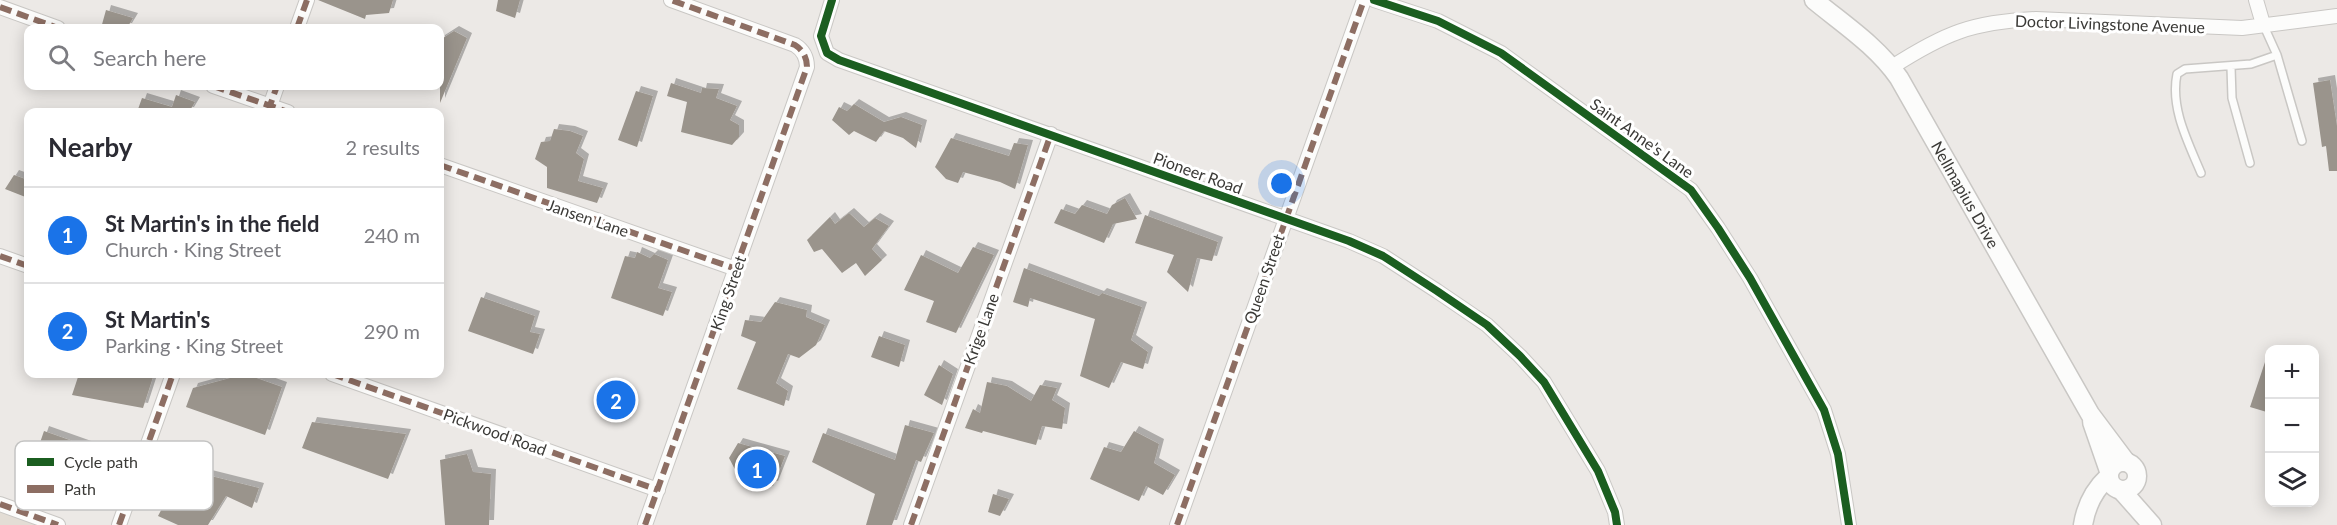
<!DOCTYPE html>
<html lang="en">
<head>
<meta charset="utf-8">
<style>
  :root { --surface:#fff; --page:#f2f2f3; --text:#2b2b33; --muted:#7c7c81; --line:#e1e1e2; --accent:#1a73e8 }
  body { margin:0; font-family:Lato,sans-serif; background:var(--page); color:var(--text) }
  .controls { position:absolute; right:18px; bottom:18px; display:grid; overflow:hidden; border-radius:12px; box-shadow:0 3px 15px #0003 }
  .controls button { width:54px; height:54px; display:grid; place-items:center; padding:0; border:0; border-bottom:2px solid var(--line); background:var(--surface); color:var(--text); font:30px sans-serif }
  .you { position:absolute; left:1282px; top:184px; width:21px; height:21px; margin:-15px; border:4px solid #fff; border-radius:50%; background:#1a73e8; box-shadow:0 0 0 9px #1a73e833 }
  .badge { display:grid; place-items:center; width:39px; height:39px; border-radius:50%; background:var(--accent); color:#fff; font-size:20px; font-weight:700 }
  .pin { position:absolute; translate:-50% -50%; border:3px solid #fff; box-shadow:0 2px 6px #0006 }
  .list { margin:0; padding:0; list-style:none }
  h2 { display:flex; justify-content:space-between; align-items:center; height:78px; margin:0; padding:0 24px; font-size:26px }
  h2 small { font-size:20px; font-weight:400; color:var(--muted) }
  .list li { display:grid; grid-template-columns:39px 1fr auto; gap:18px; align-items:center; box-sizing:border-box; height:96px; padding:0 24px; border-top:2px solid var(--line) }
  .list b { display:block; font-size:22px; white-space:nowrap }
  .list p { margin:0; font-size:20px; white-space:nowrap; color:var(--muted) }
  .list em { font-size:20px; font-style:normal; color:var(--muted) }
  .icon { flex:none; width:33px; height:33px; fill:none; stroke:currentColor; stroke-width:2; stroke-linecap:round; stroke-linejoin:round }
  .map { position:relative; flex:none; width:2337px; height:525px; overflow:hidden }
  .search { position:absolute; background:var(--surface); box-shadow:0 3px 15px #0003; left:24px; top:24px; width:420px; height:66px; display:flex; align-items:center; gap:15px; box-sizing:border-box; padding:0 21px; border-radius:12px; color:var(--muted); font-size:22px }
  .panel { position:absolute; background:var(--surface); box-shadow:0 3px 15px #0003; left:24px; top:108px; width:420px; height:270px; border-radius:12px }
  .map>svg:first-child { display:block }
</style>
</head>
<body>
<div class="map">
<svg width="2337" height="525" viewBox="0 0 2337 525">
  <defs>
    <filter id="shadow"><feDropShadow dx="5" dy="-5" stdDeviation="0" flood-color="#0004"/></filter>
  </defs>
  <rect width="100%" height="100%" fill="#ece9e6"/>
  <!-- built -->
  <path fill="#e3ddd5" d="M 0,510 L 42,525 L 0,525 Z"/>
  <!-- building -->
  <path fill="#9a948c" filter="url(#shadow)" d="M 318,0 L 393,0 L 389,13 L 366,15 L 365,19 Z
    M 498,0 L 520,0 L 515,18 L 496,11 Z
    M 106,10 L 133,18 L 127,28 L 101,28 Z
    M 454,31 L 467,38 L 440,103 L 440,40 Z
    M 2330,80 L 2337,126 L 2337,171 L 2329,171 L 2326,146 L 2322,147 L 2313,83 Z
    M 671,83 L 701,93 L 702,88 L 719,89 L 716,98 L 737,106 L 730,120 L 739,125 L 739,137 L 732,145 L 681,132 L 687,102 L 667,96 Z
    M 636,91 L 653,96 L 637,147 L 618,140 Z
    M 176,95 L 195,102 L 189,112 L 137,112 L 142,98 L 172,107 Z
    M 854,104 L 884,122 L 901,117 L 922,125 L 916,148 L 903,138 L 884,131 L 876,142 L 854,131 L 849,135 L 832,120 L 839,107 L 847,111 Z
    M 554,129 L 570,131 L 583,136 L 576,153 L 584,159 L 578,181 L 603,188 L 597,203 L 547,188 L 547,167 L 535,159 L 541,142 L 550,141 Z
    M 951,138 L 1009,156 L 1014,143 L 1028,145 L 1015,189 L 1000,182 L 963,172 L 958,183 L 946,179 L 935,167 Z
    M 14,175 L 28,180 L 28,198 L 5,189 Z
    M 1125,198 L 1137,219 L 1113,224 L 1104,243 L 1054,223 L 1061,209 L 1075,214 L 1082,205 L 1107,214 L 1112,205 Z
    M 849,213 L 864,227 L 875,218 L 889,226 L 872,249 L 882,260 L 865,276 L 856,263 L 842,273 L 822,249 L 814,252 L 807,240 L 830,217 L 835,224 Z
    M 1145,215 L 1218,242 L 1212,261 L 1197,258 L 1188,292 L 1167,272 L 1174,255 L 1135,243 Z
    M 973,247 L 994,255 L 956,333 L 926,322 L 934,301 L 904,290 L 921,255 L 958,273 Z
    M 637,252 L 650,258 L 654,254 L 668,260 L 658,288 L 672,292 L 663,316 L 611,298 L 625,256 L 635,258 Z
    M 1024,268 L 1099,296 L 1102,293 L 1142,307 L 1131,340 L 1148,352 L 1143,369 L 1121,362 L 1109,388 L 1080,376 L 1095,319 L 1030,298 L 1028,307 L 1013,302 Z
    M 481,297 L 535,316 L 530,332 L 540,334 L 533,354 L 468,331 Z
    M 775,302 L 807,310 L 806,317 L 825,325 L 816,345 L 799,358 L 788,354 L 776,383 L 788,391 L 784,406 L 737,389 L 756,342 L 741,336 L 745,320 L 761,322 Z
    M 879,336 L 905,345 L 899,367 L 871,357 Z
    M 2267,356 L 2270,356 L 2270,413 L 2250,407 Z
    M 939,365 L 953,374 L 942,405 L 924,395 Z
    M 79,374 L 154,374 L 143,408 L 72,395 Z
    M 245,374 L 282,387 L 265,435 L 186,407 L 193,388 Z
    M 987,382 L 1007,386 L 1031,401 L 1040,385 L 1057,388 L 1052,400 L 1065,408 L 1062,429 L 1042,426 L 1036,445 L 983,431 L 982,433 L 965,428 L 973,409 L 980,413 Z
    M 312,422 L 406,434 L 388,479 L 302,448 Z
    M 905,425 L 934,433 L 921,462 L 916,460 L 892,525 L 866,525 L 875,494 L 812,462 L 823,433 L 895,460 Z
    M 44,431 L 109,454 L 91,494 L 30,472 Z
    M 1134,431 L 1159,444 L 1154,463 L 1175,475 L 1163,495 L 1146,486 L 1139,501 L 1090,479 L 1104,447 L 1121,452 Z
    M 738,443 L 785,456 L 773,486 L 740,479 L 729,458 Z
    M 467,454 L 473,472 L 491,474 L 489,525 L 445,525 L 440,460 Z
    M 183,469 L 259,488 L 252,508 L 226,496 L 208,525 L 178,525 L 158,516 Z
    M 993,494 L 1009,499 L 1000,516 L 988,512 Z"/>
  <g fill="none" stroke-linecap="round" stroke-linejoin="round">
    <!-- lane casing -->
    <g stroke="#c9c7c4" stroke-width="10">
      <path id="lane" d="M 2263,24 L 2277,55 L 2302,141
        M 2231,67 L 2232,98 L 2250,163
        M 2201,173 C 2188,142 2170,108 2177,74 L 2185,69 L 2251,64 L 2277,55"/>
    </g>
    <!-- street casing -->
    <g stroke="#c9c7c4" stroke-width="16">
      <path id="street" d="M 832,0 L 821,36 L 827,53 L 839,60 L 1349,241 L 1383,256 L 1437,291 L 1487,325 L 1520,356 L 1544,382 L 1598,471 L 1615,512 L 1617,525
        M 1374,0 L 1438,21 L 1501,53 L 1691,190 L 1718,228 L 1750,278 L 1824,410 L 1838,454 L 1849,525
        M 2256,0 L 2263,24
        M 0,7 L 58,28
        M 297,28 L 307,0
        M 1892,67 C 1945,33 1972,22 2036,19 L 2242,28 L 2337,16
        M 213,86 L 288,112
        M 268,112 L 277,86
        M 440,165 L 736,269
        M 0,256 L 28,266
        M 332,374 L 658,490
        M 0,504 L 58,525
        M 119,525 L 173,374
        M 645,525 L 807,67 C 807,58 803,50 795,45 L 671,0
        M 911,525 L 1051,134
        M 1177,525 L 1364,0"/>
    </g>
    <!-- secondary casing -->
    <g stroke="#c9c7c4" stroke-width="21">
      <g id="secondary">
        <path id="s1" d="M 1814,0 C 1843,24 1877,46 1899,78 L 2090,414 L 2126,462"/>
        <path d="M 2092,422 L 2109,471"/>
        <circle cx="2123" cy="476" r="14"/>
        <path d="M 2122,491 L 2152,525"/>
        <path d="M 2083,525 C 2086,506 2094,490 2108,477"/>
      </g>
    </g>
    <!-- lane -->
    <use href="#lane" stroke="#fcfcfb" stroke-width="7"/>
    <!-- street -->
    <use href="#street" stroke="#fcfcfb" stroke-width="14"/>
    <!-- secondary -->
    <use href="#secondary" stroke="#fcfcfb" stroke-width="18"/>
    <!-- quiet -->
    <path stroke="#8d6e63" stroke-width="6" stroke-dasharray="12 6" stroke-linecap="butt" d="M 0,7 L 58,28
      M 297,28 L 307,0
      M 213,86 L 288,112
      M 268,111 L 277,86
      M 440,165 L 736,269
      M 0,256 L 28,266
      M 332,374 L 658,490
      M 0,504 L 58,525
      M 119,525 L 173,374
      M 645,525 L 807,67 C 807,58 803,50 795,45 L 671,0
      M 911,525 L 1051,134
      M 1177,525 L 1364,0"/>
    <!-- cycleway casing -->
    <g stroke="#fff" stroke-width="11">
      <path id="cycleway" d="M 832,0 L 821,36 L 827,53 L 839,60 L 1349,241 L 1383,256 L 1437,291 L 1487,325 L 1520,356 L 1544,382 L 1598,471 L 1615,512 L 1617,525
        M 1374,0 L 1438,21 L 1501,53 L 1691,190 L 1718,228 L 1750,278 L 1824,410 L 1838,454 L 1849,525"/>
    </g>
    <!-- cycleway -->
    <use href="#cycleway" stroke="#1b5e20" stroke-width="8"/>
  </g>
  <g text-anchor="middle" stroke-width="6" stroke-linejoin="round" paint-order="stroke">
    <!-- street labels -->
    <g font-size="16" fill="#3a3936" stroke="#fff">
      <text transform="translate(2110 24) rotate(2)" y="6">Doctor Livingstone Avenue</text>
      <text transform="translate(1642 138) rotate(36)" y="6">Saint Anne's Lane</text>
      <text transform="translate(1198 173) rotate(20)" y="6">Pioneer Road</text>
      <text dy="6" stroke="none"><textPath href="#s1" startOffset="250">Nellmapius Drive</textPath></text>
      <text transform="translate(588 218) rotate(19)" y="6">Jansen Lane</text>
      <text transform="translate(1264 279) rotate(-71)" y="6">Queen Street</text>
      <text transform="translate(728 293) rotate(-71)" y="6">King Street</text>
      <text transform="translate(981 329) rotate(-70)" y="6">Krige Lane</text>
      <text transform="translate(495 432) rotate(20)" y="6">Pickwood Road</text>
    </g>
  </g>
  <!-- legend -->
  <rect x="15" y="441" width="198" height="69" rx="9" fill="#fff" stroke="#c4c4c3" stroke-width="1.5"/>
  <rect x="27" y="458" width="27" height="8" fill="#1b5e20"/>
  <rect x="27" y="485" width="27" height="8" fill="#8d6e63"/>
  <g font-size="16" fill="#3a3936">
    <text x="64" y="468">Cycle path</text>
    <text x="64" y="495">Path</text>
  </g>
</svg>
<div class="controls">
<button>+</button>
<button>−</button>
<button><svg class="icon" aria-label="layers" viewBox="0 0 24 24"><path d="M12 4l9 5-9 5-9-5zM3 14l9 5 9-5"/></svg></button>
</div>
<div class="you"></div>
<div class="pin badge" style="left:757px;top:469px">1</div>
<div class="pin badge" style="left:616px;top:400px">2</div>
<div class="search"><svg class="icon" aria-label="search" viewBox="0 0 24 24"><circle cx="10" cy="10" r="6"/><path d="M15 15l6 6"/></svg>Search here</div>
<section class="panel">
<h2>Nearby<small>2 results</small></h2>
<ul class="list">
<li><span class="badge">1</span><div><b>St Martin's in the field</b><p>Church · King Street</p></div><em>240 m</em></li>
<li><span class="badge">2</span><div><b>St Martin's</b><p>Parking · King Street</p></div><em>290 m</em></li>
</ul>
</section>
</div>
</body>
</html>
